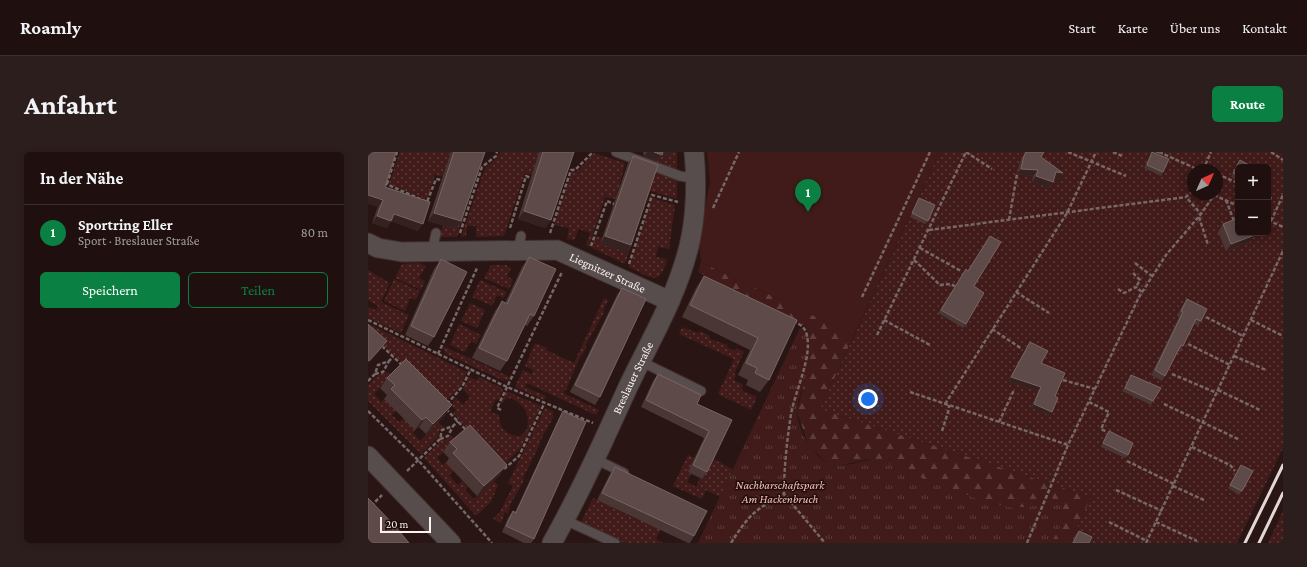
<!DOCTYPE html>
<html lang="de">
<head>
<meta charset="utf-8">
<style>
  :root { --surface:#1f100f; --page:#2c1e1d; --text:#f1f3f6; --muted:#a19d9e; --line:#3c302f; --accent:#0b8043 }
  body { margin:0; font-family:"Crimson Pro",serif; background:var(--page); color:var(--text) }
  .controls { position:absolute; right:12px; top:12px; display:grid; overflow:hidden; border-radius:6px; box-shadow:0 2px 10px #0003 }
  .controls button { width:36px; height:36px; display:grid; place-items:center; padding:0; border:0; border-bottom:1px solid var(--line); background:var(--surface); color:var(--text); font:20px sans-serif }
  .compass { position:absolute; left:819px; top:12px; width:36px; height:36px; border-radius:50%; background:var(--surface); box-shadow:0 2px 10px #0003; rotate:45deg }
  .scale { position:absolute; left:12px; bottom:10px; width:51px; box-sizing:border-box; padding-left:4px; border:2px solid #fdf2f1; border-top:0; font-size:11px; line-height:14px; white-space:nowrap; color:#fdf2f1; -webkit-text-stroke:3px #1f0d0b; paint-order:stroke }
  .you { position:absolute; left:500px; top:247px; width:14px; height:14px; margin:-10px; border:3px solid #fff; border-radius:50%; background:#1a73e8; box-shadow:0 0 0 6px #1a73e833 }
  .badge { display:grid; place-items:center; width:26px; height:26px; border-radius:50%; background:var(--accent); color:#fff; font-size:13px; font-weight:700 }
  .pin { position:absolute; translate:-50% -33px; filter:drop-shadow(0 1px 2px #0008) }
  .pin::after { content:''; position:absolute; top:21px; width:14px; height:12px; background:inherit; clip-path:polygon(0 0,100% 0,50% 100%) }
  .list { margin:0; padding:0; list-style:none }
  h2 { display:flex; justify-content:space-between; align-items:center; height:52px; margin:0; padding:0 16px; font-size:17px }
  h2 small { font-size:13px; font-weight:400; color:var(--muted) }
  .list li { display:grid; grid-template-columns:26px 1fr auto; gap:12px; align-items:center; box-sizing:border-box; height:56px; padding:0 16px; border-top:1px solid var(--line) }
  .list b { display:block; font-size:15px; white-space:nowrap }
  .list p { margin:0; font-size:13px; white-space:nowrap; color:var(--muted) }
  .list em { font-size:13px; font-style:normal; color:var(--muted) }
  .actions { display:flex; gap:8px; padding:12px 16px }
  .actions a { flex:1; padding:9px 0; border:1px solid var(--accent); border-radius:6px; text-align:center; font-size:14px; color:var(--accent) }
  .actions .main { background:var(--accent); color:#fff }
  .map { position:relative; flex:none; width:915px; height:391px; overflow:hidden; border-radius:6px }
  header { display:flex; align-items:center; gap:24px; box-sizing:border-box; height:56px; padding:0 20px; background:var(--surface); border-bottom:1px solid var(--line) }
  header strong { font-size:19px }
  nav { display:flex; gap:22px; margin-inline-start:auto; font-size:14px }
  .intro { display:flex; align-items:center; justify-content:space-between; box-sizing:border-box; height:96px; padding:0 24px }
  h1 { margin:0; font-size:28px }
  .button { padding:10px 18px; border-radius:6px; background:var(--accent); color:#fff; font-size:14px; font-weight:700 }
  main { display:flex; gap:24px; padding:0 24px }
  aside { flex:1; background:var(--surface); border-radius:6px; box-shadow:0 2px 10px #0003 }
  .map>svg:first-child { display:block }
</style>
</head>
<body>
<header>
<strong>Roamly</strong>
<nav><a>Start</a><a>Karte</a><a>Über uns</a><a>Kontakt</a></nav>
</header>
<div class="intro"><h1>Anfahrt</h1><a class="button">Route</a></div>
<main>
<aside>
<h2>In der Nähe<small></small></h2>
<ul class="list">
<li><span class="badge">1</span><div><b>Sportring Eller</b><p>Sport · Breslauer Straße</p></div><em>80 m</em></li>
</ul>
<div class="actions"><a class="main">Speichern</a><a>Teilen</a></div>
</aside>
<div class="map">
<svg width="915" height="391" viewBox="0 0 915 391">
  <defs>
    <pattern id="grass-dots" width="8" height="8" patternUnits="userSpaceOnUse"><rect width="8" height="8" fill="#411b19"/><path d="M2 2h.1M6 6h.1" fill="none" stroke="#5d3d3b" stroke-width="1.8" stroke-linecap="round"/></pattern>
    <pattern id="forest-firs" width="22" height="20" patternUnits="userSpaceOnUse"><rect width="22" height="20" fill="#411b19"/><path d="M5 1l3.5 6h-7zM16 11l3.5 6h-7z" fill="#5d3d3b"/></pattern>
    <pattern id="park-tufts" width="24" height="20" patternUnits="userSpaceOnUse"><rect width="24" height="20" fill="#411b19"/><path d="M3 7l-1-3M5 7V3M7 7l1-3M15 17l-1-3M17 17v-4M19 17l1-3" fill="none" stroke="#5d3d3b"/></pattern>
  </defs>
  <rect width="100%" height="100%" fill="#291614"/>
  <!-- grass -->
  <path fill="url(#grass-dots)" fill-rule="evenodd" d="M 32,0 L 83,0 L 75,25 L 67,23 L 59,48 L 21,32 Z
    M 132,0 L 171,0 L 164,23 L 157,21 L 137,81 L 135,84 L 108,85 L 108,74 L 99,74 L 98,84 L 93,85 L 117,16 L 129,6 Z
    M 303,0 L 309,0 L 309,19 L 276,6 L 303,3 Z
    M 572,0 L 915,0 L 915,296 L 869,391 L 702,391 L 723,345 L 452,257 ZM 870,15 L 900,15 L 900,81 L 870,81 ZM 825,18 L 849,18 L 849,42 L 825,42 Z
    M 226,1 L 257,11 L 248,47 L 237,45 L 221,95 L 218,93 L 222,81 L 211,77 L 206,88 L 199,87 L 201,76 L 186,73 L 204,21 L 211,18 Z
    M 286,20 L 309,28 L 309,47 L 279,38 Z
    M 284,46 L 307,53 L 301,97 L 290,95 L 288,105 L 299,107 C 292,136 282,125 261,115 Z
    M 93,61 L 97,61 L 89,85 L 72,85 L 75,73 Z
    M 264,83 L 267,84 L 257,112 L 224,96 L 228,84 L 234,86 L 232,92 Z
    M 51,111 L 58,114 L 51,126 L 57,129 L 53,138 L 27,126 L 34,112 Z
    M 123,113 L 138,113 L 143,116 L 139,124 L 145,128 L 141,137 L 116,126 Z
    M 0,118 L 22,131 L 13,150 L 41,163 L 33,181 L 0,166 L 0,155 L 8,158 L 10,154 L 0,148 Z
    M 26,127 L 52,139 L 48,148 L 42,146 L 37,159 L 16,149 Z
    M 112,128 L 139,140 L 136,146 L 129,143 L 124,154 L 104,145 Z
    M 236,146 L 240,148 L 235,159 L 236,160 L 217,194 L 219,195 L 210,209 L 198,238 L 197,238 L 195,241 L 231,258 L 228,263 L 159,231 L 157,235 L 178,244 L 176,248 L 147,235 L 155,218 L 164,222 L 165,218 L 157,214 L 167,191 L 179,196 L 178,198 L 206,211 Z
    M 102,151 L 117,158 L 109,176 L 93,169 Z
    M 91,172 L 113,183 L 108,192 L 103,189 L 97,200 L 82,193 Z
    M 5,174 L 99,220 L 92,235 L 76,251 L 1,179 Z
    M 314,175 L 330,181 L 332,179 L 342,184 L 342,187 L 360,193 L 359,195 L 367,199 L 368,196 L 376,200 L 366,222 L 368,223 L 366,228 L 375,233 L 373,238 L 389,245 L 383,258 L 350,242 L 366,207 L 311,182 Z
    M 432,176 L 330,391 L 352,345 L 338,338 L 334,347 L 305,334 L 320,303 L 327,306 L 320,320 L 323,322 L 319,330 L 328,335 L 332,326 L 334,327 L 344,306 L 365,318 Z
    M 75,194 L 142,225 L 140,229 L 137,227 L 136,229 L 76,201 L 77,198 L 74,197 Z
    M 18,220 L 24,223 L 6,242 L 13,250 L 16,247 L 28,259 L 24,263 L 31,270 L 36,266 L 47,278 L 45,281 L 52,289 L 70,270 L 75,275 L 71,279 L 70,285 L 53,302 L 0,249 L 0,233 L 9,224 Z
    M 101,225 L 109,228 L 111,225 L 134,236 L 133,237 L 135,238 L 131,248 L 128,247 L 122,260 L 131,263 C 132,277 138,284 153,284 L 159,277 C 162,262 157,253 143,246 L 137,247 L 134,252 L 133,251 L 138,239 L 173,254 L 154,294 L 136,314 L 134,314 L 85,261 L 88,258 L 82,252 L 88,246 L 95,253 L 102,245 L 95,237 Z
    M 177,256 L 186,260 L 184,263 L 186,264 L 171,291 L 172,292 L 155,326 L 156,328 L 142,353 L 140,362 L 137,360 L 133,371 L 125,367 L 132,360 L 145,334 L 140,331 Z
    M 83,283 L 88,289 L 69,306 L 75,313 L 78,310 L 86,319 L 81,323 L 90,333 L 94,329 L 100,335 L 97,338 L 106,347 L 126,329 L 130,333 L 123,350 L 108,364 L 56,306 L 73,288 L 79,287 Z
    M 225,346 L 272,369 L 282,348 L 294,376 L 288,387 L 295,391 L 256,391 L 213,370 Z
    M 915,359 L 915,391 L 900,391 Z"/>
  <!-- forest -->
  <path fill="url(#forest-firs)" d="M 333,110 L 486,183 L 452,257 L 723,345 L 702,391 L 683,391 L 697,366 L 684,346 L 665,354 L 645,356 L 615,349 L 530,317 L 521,312 L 500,307 L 470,314 L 460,312 L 441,294 L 429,260 L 441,211 L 441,181 L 437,174 L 330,120 Z"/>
  <!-- park -->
  <path fill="url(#park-tufts)" d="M 432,176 L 441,181 C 441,191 442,202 441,212 C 438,227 430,244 429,260 C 429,279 450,315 471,314 C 497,312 503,300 530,317 L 615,349 L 645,356 L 665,354 L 684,346 L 692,352 L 697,366 L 683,391 L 330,391 Z"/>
  <!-- pitch -->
  <path fill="#411b19" d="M 339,0 L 572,0 L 486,183 L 333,110 L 331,92 L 342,29 Z"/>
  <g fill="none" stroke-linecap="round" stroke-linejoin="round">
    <!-- service casing -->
    <g stroke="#42302f" stroke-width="11">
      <path id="service" d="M 248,0 L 312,24 L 329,27
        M 150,99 L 153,84
        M 64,100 L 68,81
        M 272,209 L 333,239
        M 227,307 L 256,321
        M 197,368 L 247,391"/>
    </g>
    <!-- minor casing -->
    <g stroke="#42302f" stroke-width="21">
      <g id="minor">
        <path id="s1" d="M 0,91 L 10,96 L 34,100 L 189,98 L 302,149"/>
        <path d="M 0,304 L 83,391"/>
        <path id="s2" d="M 184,391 C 212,341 236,288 260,235 C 282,189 309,144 321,94 C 328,66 329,29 326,0"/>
      </g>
    </g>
    <!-- path -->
    <path stroke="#776766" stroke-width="2.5" stroke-dasharray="4 2" stroke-linecap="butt" d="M 598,0 L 624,17
      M 700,0 L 758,24
      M 745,0 L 754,4
      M 791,0 L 831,18
      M 903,0 L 915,8
      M 836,15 L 841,18
      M 835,18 L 843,0
      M 849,22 L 870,31
      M 16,31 L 59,50 L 68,27 L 74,28
      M 19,32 L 29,0
      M 825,39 L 818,45 L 833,62
      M 846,43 L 870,54
      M 900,45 L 905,47
      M 858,48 L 866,69
      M 345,56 L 371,0
      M 831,65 L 840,93
      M 641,68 L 649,22
      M 900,68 L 915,75
      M 903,69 L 915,43
      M 142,76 L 158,24 L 163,26
      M 561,78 L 818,45
      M 92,81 L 114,15 L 128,4 L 129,0
      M 182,81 L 203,18 L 207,18 L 225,0
      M 223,94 L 239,49 L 246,52
      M 552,96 L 593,119
      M 546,108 L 572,133 L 582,132 L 589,135
      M 767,111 L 784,124
      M 261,112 L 284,43 L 310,50
      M 765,121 L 772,128 L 768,135
      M 750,137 L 756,141 L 768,135 L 774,140
      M 648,140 L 681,161
      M 494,145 L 562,0
      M 838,165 L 875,184
      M 0,168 L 139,235 L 225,271
      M 516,168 L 562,193
      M 883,168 L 915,184
      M 425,169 C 432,172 438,176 439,184 C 444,205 427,240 423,262 C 419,288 416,315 416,342 L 457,391
      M 624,177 L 654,197
      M 509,183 L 598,0
      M 820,192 L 862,213
      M 14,194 L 35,214
      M 70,202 L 109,116
      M 866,204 L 898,218
      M 7,222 L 15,220 L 21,209
      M 804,222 L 849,241
      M 695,228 L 727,237
      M 0,229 L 7,222 L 10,213 L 21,209 L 25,205
      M 850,238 L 892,258
      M 542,240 L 700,293
      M 721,250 L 741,260 L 733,277 L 739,280
      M 79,252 L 94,235 L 103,217
      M 577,252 L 699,61 L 728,0
      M 796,252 L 872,288
      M 78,257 L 99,279
      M 133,258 L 129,256 L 194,120
      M 0,259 L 50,308 L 124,391
      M 631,270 L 646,238
      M 574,279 L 581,257 L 581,253
      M 72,287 L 80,284 L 85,274
      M 824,295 L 862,313 L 867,319
      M 759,309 L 806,332
      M 136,317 L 151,304 L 176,252
      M 39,319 L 72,287 L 74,278 L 85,274 L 90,269
      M 805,334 L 836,348
      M 748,338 L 794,359
      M 3,354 L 14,343
      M 741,370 L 779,389
      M 788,370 L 829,389
      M 363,391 C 380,364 387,357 416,342
      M 659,391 L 700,293 L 771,145 L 798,103 L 833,62 L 846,43 L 845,42
      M 778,391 L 915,99"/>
    <!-- service -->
    <use href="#service" stroke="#574d4c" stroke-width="9"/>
    <!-- minor -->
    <use href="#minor" stroke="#574d4c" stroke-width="19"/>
    <!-- rail -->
    <path stroke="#e3d7d6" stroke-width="3" d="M 877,391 L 915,313
      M 891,391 L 915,341"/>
  </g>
  <!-- wall -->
  <path fill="#4a3735" d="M 83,0 L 117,0 L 93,69 L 88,77 L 60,69 Z
    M 171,0 L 206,0 L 183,68 L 177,76 L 150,67 Z
    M 275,0 L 306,0 L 303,3 L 293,4 L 290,9 L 276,4 Z
    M 657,0 L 676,0 L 673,5 L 691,27 L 686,26 L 685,30 L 681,36 L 664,30 L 665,24 L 649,22 L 652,10 Z
    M 776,0 L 794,0 L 792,4 L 795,20 L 793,24 L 776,16 L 782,3 Z
    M 265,4 L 263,93 L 258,100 L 232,92 L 260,11 Z
    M 872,8 L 870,15 L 870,29 L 863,25 L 869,12 Z
    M 17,35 L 50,79 L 23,69 L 19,76 L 4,71 Z
    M 551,46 L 560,69 L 557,72 L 542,65 L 549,50 Z
    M 855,72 L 887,83 L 882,90 L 858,99 L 850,80 Z
    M 161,105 L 166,164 L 159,174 L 157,173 L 139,209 L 132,219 L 104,206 L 127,159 L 134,149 L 137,151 L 154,115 Z
    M 73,107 L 66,185 L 60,194 L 37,183 L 66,117 Z
    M 595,121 L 606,134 L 598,172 L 595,176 L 570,161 Z
    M 336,124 L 429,168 L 401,228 L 392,240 L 378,233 L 380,228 L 370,223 L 382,198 L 314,165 L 328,136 Z
    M 254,136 L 232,245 L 227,253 L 202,240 L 249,143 Z
    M 819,147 L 833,169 L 830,174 L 826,172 L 812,200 L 810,199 L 797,224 L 794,229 L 783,223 L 811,165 L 809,164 L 815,153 Z
    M 662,190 L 673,211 L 687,244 L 684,260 L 682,263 L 663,256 L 670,239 L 640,229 Z
    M 290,222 L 329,252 L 364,268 L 339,320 L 334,327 L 320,320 L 336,286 L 273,255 L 285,229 Z
    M 763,223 L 785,249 L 783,253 L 754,239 L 761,227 Z
    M 19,226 L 84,253 L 77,263 L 58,282 L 51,275 L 47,278 L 16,247 L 19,243 L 12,236 Z
    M 195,259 L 166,387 L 163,391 L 156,391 L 134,380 L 140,366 L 145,359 L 147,360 L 191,266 Z
    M 741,279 L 760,303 L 757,306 L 733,295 L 738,283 Z
    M 82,290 L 132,323 L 109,344 L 78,311 L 81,306 L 75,300 Z
    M 873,313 L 874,339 L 871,343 L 860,336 Z
    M 247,315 L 326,384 L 322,391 L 320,391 L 229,348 L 242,322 Z
    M 711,379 L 721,391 L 704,391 L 708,382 Z"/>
  <!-- shaded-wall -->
  <path fill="#35211f" d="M 279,0 L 306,0 L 303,3 L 293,4 L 290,9 L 276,4 Z
    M 776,0 L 788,0 L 794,2 L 791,6 L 784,0 L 782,3 Z
    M 653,17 L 670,18 L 665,24 L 649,22 Z
    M 688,20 L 695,21 L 691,27 L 684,26 Z
    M 668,24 L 685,30 L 681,36 L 664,30 Z
    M 0,43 L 15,48 L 10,55 L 0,52 Z
    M 156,59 L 183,68 L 177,76 L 150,67 Z
    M 66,61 L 93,69 L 88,77 L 60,69 Z
    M 26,62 L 55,72 L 50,79 L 23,69 L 19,76 L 4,71 L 9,64 Z
    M 887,83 L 882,90 L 858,99 L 863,92 Z
    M 237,84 L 263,93 L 258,100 L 232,92 Z
    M 19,189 L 12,199 L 0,212 L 0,210 L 1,209 Z
    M 643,225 L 673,235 L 670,239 L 640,229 Z
    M 666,252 L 684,260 L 682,263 L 663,256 Z
    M 84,253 L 77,263 L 58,282 L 65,272 Z
    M 58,265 L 51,275 L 47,278 L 54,268 Z
    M 139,313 L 132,323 L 109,344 L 116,334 Z"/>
  <!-- building -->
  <path fill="#5e4b49" stroke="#776564" d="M 0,0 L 28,0 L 17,35 L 62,50 L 55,72 L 26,62 L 23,69 L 9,64 L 15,48 L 0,43 Z
    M 86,0 L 117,0 L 93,69 L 66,61 Z
    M 175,0 L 206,0 L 183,68 L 156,59 Z
    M 286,0 L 295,0 L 294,3 Z
    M 658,0 L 676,0 L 673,5 L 695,21 L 688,20 L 685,30 L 668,24 L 670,18 L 653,17 L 656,4 Z
    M 784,0 L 801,7 L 795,20 L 779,13 Z
    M 788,0 L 794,0 L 794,2 Z
    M 265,4 L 290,13 L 263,93 L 237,84 Z
    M 872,8 L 885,15 L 870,15 L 870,24 L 865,21 Z
    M 551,46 L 567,53 L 560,69 L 544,61 Z
    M 870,66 L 870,81 L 887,81 L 887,83 L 863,92 L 855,72 Z
    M 622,84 L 633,90 L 606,134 L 616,141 L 598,172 L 573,158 L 598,117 L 600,119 Z
    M 161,105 L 188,117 L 166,164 L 162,162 L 139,209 L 111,196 L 134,149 L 139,152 Z
    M 73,107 L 99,120 L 66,185 L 43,174 Z
    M 336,124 L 429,168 L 401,228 L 387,221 L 389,216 L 378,211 L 390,186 L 322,153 Z
    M 254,136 L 278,147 L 232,245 L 207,233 Z
    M 819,147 L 839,157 L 833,169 L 828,167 L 815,194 L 813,193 L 797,224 L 787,218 L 815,160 L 813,159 Z
    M 0,172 L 19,189 L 1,209 L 0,208 Z
    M 662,190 L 680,199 L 673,211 L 697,221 L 687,244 L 690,246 L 684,260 L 666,252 L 673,235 L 643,225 Z
    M 38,207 L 84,253 L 65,272 L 58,265 L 54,268 L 23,237 L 27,233 L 19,226 Z
    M 290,222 L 333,243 L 329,252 L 364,268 L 339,320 L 325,313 L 341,279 L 278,248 Z
    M 763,223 L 793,236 L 785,249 L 757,236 Z
    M 195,259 L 218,270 L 166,387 L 138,374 L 145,359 L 148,361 Z
    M 102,273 L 139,313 L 116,334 L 85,301 L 89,297 L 82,290 Z
    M 741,279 L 765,291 L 760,303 L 735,291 Z
    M 873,313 L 885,319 L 874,339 L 862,333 Z
    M 247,315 L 339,359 L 326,384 L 234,341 Z
    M 0,346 L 27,374 L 41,391 L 0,391 Z
    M 711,379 L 724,385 L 721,391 L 705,391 Z"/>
  <g text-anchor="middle" stroke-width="3" stroke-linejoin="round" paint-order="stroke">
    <!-- street labels -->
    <g font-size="12" fill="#fdf2f1" stroke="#1f0d0b">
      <text dy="4" stroke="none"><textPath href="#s1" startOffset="246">Liegnitzer Straße</textPath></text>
      <text dy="4" stroke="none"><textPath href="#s2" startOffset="184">Breslauer Straße</textPath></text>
    </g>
    <!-- park labels -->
    <g font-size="12" font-style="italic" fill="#f9bbb5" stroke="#1f0d0b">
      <text x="412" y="337">Nachbarschaftspark<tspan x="412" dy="14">Am Hackenbruch</tspan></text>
    </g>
  </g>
</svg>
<div class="controls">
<button>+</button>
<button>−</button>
</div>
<svg class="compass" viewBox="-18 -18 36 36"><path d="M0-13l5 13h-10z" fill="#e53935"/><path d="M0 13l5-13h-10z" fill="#a19d9e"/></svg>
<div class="scale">20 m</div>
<div class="you"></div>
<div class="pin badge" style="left:440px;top:60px">1</div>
</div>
</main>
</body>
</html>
